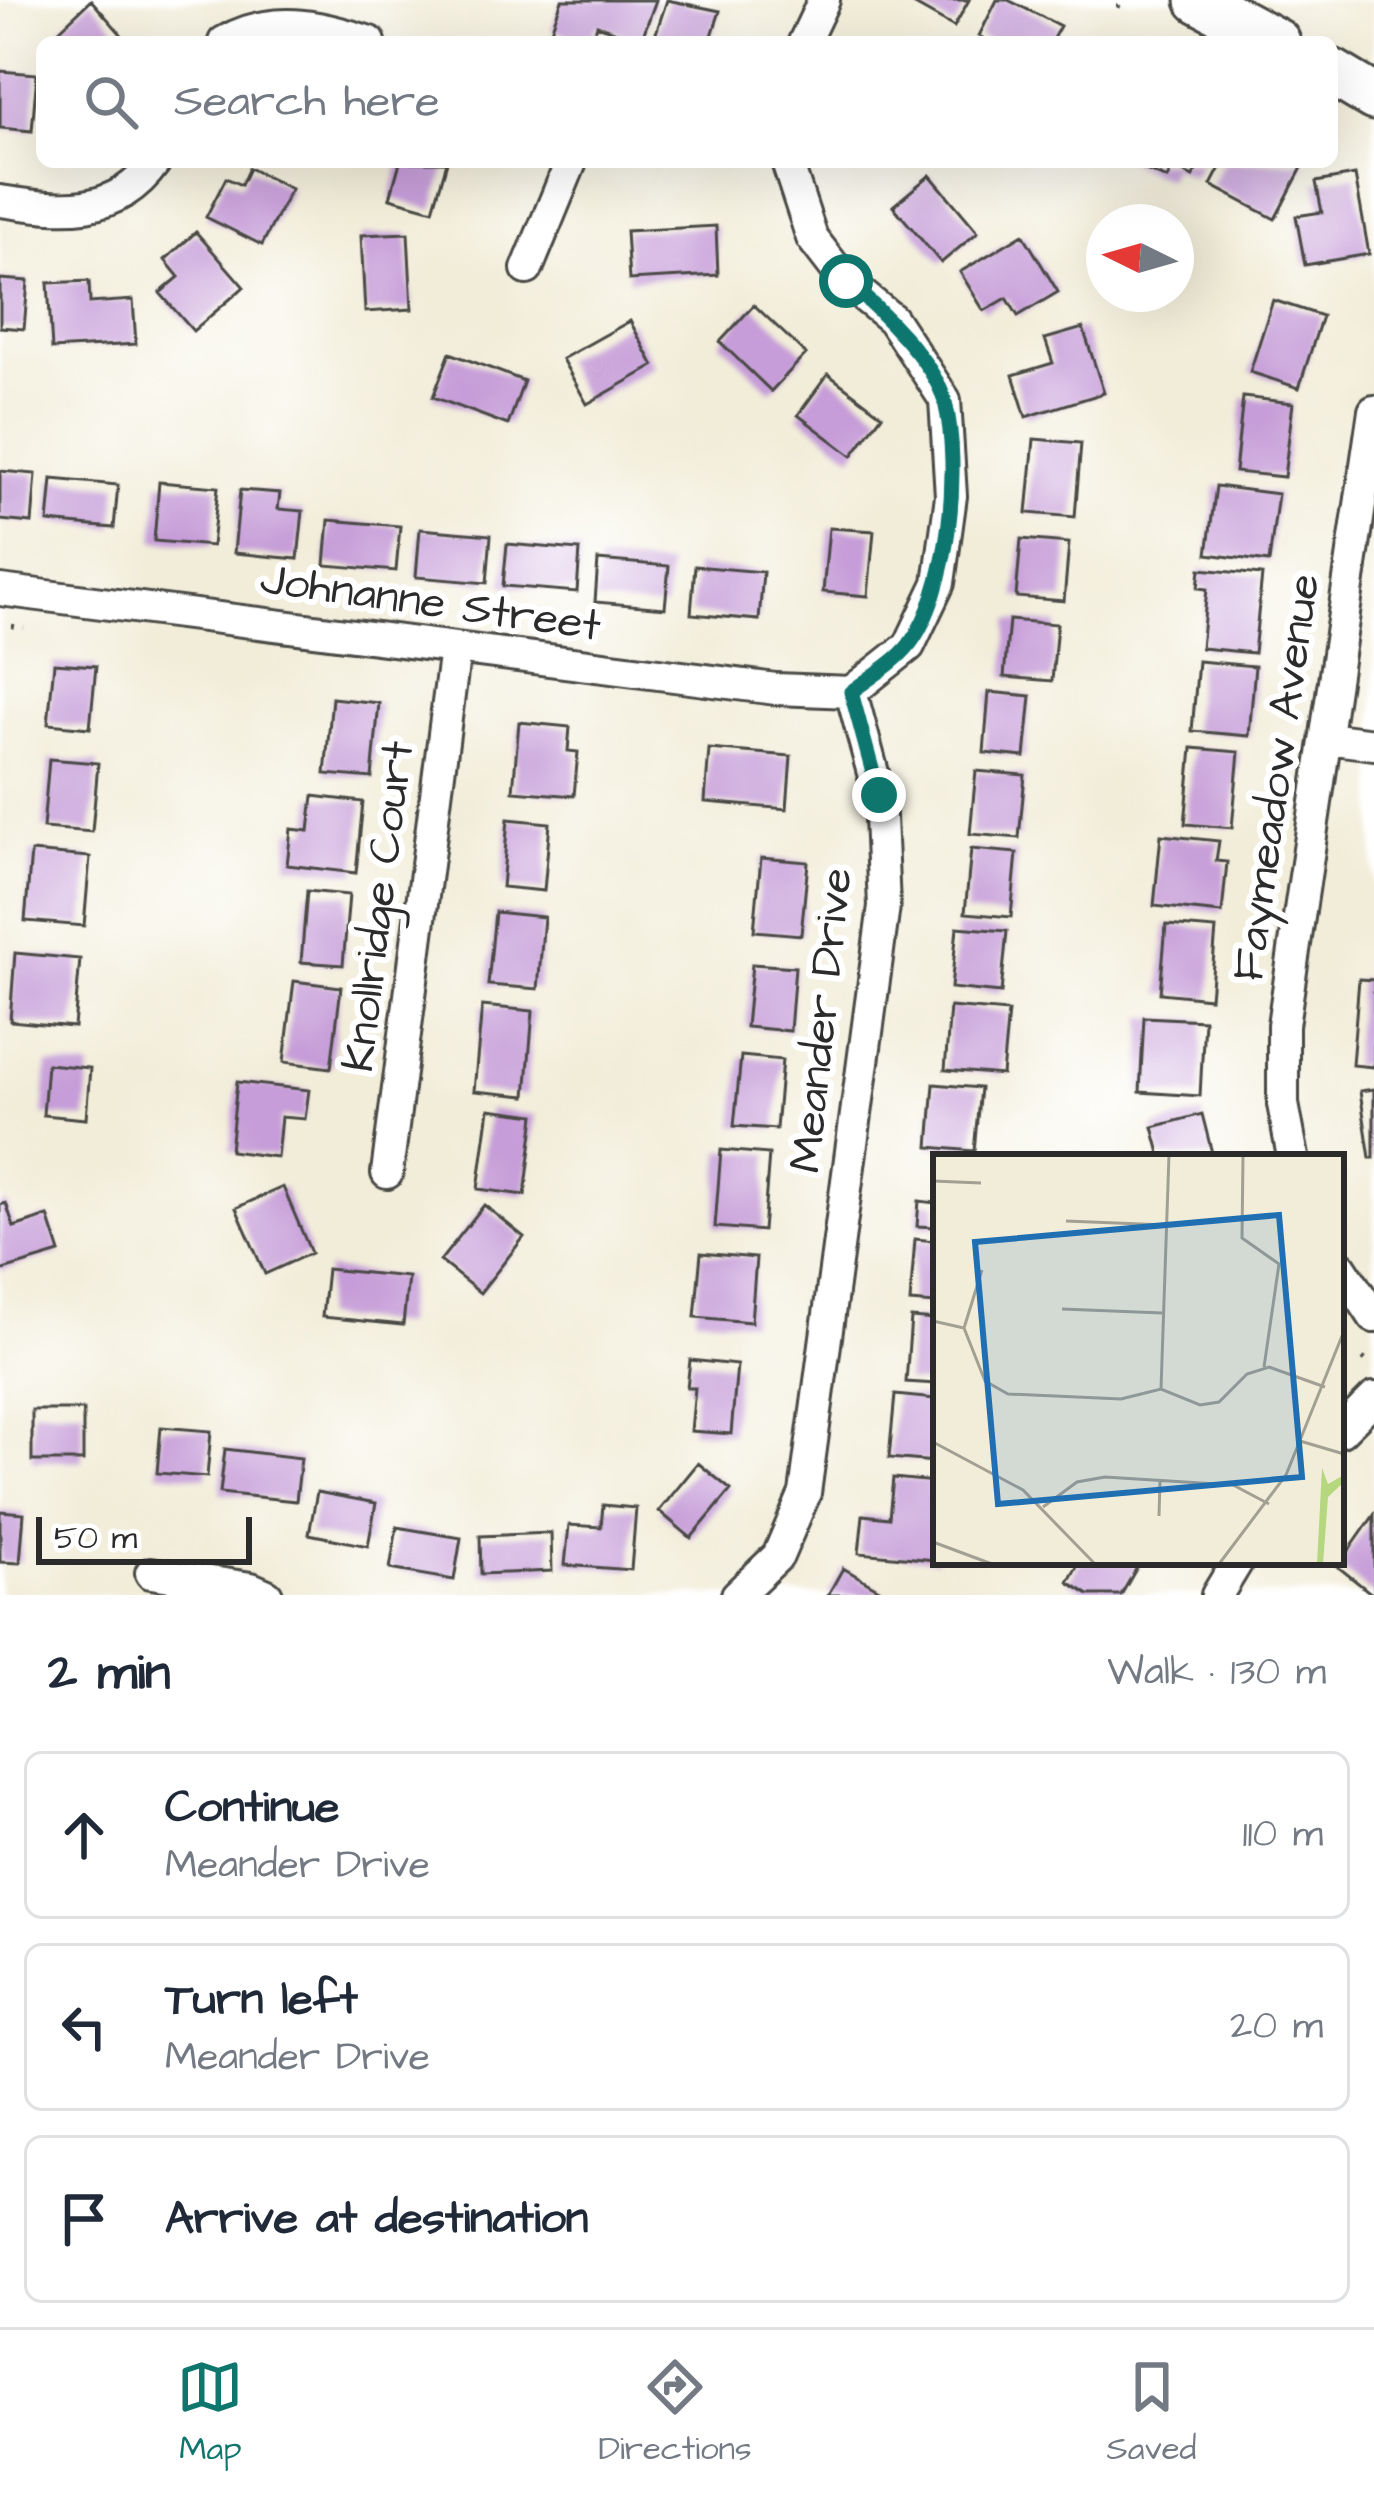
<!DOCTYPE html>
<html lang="en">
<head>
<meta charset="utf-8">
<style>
  :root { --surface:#fff; --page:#f2f2f3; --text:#1f2937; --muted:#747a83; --line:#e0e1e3; --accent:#0f766e }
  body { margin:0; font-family:"Architects Daughter",sans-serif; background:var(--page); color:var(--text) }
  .compass { position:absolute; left:1086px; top:204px; width:108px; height:108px; border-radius:50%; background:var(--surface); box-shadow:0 12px 48px #0002; rotate:275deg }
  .scale { position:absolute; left:36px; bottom:30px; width:216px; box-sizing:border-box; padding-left:12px; border:6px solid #2b2b2b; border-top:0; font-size:33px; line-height:42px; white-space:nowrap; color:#2b2b2b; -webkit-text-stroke:9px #fff; paint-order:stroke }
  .stop { position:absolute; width:36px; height:36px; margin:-27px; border:9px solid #0f766e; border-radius:50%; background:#fff }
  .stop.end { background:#0f766e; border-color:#fff; box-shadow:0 3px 12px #0008 }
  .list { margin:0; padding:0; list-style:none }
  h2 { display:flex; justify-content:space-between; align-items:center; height:156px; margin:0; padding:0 48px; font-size:51px }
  h2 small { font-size:39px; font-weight:400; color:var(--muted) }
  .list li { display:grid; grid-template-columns:78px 1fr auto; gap:36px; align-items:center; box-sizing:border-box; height:168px; margin:0 24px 24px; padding:0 24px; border:3px solid var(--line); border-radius:18px }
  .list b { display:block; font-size:45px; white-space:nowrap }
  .list p { margin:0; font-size:39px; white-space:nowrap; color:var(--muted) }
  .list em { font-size:39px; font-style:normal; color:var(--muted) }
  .icon { flex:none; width:66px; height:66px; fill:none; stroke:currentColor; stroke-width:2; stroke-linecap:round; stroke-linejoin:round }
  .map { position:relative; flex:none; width:1374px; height:1595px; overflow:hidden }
  .search { position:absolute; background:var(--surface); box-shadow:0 12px 48px #0002; left:36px; right:36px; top:36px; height:132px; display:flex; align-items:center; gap:30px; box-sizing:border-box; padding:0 42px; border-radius:18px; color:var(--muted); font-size:45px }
  .sheet { height:732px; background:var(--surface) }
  nav { display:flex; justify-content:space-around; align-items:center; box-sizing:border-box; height:168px; border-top:3px solid var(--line); background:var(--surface); font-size:33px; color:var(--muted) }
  nav a { display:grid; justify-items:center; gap:6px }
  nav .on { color:var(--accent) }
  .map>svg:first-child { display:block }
</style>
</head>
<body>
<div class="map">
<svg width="1374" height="1595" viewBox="0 0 1374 1595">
  <rect width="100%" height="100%" fill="#fff"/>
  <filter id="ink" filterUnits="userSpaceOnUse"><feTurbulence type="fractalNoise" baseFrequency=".00833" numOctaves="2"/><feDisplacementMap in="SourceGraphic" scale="24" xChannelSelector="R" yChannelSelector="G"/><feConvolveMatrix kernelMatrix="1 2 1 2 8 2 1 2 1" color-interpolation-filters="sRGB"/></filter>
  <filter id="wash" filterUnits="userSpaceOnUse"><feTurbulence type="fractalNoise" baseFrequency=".004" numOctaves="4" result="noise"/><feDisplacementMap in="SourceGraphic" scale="48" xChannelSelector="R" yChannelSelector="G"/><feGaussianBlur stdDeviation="2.7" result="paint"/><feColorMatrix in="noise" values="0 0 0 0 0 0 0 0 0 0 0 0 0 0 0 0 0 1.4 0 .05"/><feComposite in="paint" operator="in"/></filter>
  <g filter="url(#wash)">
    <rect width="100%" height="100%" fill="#f2edd9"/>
    <g id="blocks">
      <!-- building -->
      <path fill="#c69dd8" d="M 91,0 L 128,42 L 60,42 L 54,35 Z
        M 562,0 L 656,0 L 641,41 L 597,25 L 591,42 L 551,30 Z
        M 667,0 L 720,11 L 710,42 L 653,42 Z
        M 906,0 L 969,0 L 954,27 Z
        M 997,0 L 1008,0 L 1060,26 L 1051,42 L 990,42 L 979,36 Z
        M 0,71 L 37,74 L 32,131 L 0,128 Z
        M 400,162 L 447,162 L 433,210 L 390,198 Z
        M 1127,162 L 1200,162 L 1193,177 L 1172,167 L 1167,179 Z
        M 1223,162 L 1305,162 L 1275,219 L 1211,185 Z
        M 249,168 L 291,189 L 262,245 L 206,217 L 226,178 L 241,185 Z
        M 930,175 L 978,232 L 941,263 L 893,206 Z
        M 1355,175 L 1369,254 L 1305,265 L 1296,216 L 1322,212 L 1316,182 Z
        M 716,226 L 718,275 L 629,280 L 626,231 Z
        M 196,232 L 244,287 L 193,331 L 160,293 L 179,277 L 165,260 Z
        M 408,233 L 412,309 L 365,312 L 361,235 Z
        M 1023,234 L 1058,292 L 1018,316 L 1007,298 L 984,311 L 960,272 Z
        M 0,279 L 28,281 L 24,329 L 0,327 Z
        M 89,281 L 90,303 L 133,300 L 136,344 L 52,349 L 48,283 Z
        M 1273,300 L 1322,316 L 1299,388 L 1250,372 Z
        M 754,305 L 806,354 L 771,391 L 720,342 Z
        M 630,321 L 654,366 L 587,404 L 562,359 Z
        M 1083,328 L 1104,393 L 1026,417 L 1013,375 L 1053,363 L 1045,339 Z
        M 450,353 L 524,381 L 508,425 L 433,397 Z
        M 828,374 L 882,415 L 852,456 L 798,415 Z
        M 1243,397 L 1293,403 L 1284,477 L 1235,472 Z
        M 1034,439 L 1081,443 L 1075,517 L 1027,513 Z
        M 0,471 L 36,474 L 32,523 L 0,520 Z
        M 52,479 L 118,485 L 114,528 L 48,522 Z
        M 159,482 L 218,487 L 212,546 L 154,541 Z
        M 1216,486 L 1278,494 L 1269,562 L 1207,554 Z
        M 240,490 L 280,493 L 278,509 L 303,511 L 298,559 L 234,553 Z
        M 329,520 L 400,526 L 396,571 L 325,565 Z
        M 829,528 L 874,531 L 868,596 L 823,592 Z
        M 420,529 L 491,535 L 487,583 L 416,577 Z
        M 1021,539 L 1069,543 L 1064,601 L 1016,597 Z
        M 507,544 L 580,550 L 577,592 L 503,586 Z
        M 598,560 L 669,566 L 665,608 L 595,602 Z
        M 695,566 L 763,572 L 759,620 L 691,614 Z
        M 1200,569 L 1262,575 L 1254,653 L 1201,648 L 1207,589 L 1198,588 Z
        M 1009,620 L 1057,624 L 1052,681 L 1004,677 Z
        M 1198,661 L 1255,666 L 1249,736 L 1192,731 Z
        M 54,663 L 96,666 L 90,728 L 48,724 Z
        M 989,692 L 1031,696 L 1025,757 L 984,753 Z
        M 332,698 L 379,703 L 372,778 L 325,774 Z
        M 519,722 L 570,727 L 568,751 L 578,752 L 574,796 L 513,791 Z
        M 1192,748 L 1239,752 L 1232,828 L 1185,824 Z
        M 709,749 L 791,756 L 787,809 L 705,802 Z
        M 49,759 L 98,763 L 92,832 L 43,828 Z
        M 976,771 L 1025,775 L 1019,838 L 970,834 Z
        M 313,796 L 363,802 L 356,873 L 287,865 L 291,829 L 309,831 Z
        M 508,819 L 550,823 L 544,891 L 502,887 Z
        M 1161,835 L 1219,841 L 1216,861 L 1227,862 L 1222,913 L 1154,906 Z
        M 971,849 L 1017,853 L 1011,917 L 965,913 Z
        M 31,852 L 90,857 L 84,926 L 25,921 Z
        M 761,858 L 808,862 L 801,935 L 754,931 Z
        M 307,891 L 349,895 L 343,965 L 301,962 Z
        M 495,912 L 544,917 L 538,989 L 488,985 Z
        M 1166,925 L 1216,929 L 1210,998 L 1160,993 Z
        M 957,927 L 1007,931 L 1001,993 L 951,988 Z
        M 15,953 L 80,959 L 74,1027 L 10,1021 Z
        M 752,964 L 795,967 L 790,1031 L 746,1027 Z
        M 1359,979 L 1374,980 L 1374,1067 L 1352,1065 Z
        M 294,981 L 341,987 L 331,1068 L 284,1062 Z
        M 482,1006 L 533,1011 L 526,1096 L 474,1091 Z
        M 950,1007 L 1008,1012 L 1002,1075 L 945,1070 Z
        M 1144,1017 L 1204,1020 L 1200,1096 L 1140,1092 Z
        M 741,1056 L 782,1060 L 776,1129 L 734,1126 Z
        M 47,1064 L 90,1068 L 86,1119 L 43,1115 Z
        M 237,1082 L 309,1090 L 305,1119 L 281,1117 L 277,1157 L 230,1151 Z
        M 934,1084 L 980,1088 L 974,1151 L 929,1147 Z
        M 1374,1089 L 1374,1158 L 1370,1158 L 1360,1091 Z
        M 489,1109 L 535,1115 L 525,1195 L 478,1189 Z
        M 1202,1114 L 1213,1157 L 1161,1157 L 1153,1127 Z
        M 721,1150 L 769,1154 L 763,1231 L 715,1227 Z
        M 283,1187 L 311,1253 L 265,1274 L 236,1208 Z
        M 919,1201 L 936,1203 L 936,1227 L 917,1226 Z
        M 6,1203 L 14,1227 L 48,1216 L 60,1253 L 0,1271 L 0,1205 Z
        M 484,1205 L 524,1237 L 480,1293 L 440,1261 Z
        M 915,1239 L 936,1241 L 936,1304 L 910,1302 Z
        M 701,1253 L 756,1258 L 751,1322 L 695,1317 Z
        M 327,1269 L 408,1277 L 403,1325 L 322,1317 Z
        M 911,1318 L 936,1320 L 936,1384 L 906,1382 Z
        M 690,1360 L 737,1365 L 731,1434 L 691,1431 L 695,1388 L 687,1388 Z
        M 895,1395 L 936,1399 L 936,1462 L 889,1458 Z
        M 32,1410 L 83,1410 L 83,1461 L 32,1461 Z
        M 161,1427 L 211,1431 L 207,1477 L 157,1473 Z
        M 225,1449 L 301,1458 L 296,1501 L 220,1493 Z
        M 698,1463 L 731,1490 L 691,1538 L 659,1511 Z
        M 893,1478 L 936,1482 L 936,1560 L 859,1553 L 863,1515 L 889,1518 Z
        M 317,1492 L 376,1503 L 368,1546 L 309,1534 Z
        M 603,1505 L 636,1508 L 631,1570 L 565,1565 L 569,1525 L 601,1527 Z
        M 0,1511 L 24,1513 L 20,1563 L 0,1562 Z
        M 1374,1515 L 1374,1595 L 1373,1595 L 1332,1562 L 1341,1562 Z
        M 397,1527 L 461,1538 L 454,1580 L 390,1569 Z
        M 551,1533 L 552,1571 L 481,1574 L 480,1536 Z
        M 1080,1562 L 1140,1562 L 1121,1595 L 1089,1595 L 1068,1582 Z
        M 843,1568 L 881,1590 L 878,1595 L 828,1595 Z"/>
    </g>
  </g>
  <g filter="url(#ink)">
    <use href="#blocks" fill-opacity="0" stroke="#494845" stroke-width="3"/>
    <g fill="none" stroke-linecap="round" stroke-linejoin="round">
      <!-- street casing -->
      <g stroke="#494845" stroke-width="36">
        <path id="street" d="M 224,42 C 272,14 319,25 370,42
          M 804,42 L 824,0
          M 0,201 C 61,210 115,218 155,162
          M 527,269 L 571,162
          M 0,590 L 776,689 L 851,692
          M 1326,738 L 1374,744
          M 1293,1157 L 1283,1104 L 1283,1025 L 1374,411
          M 387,1173 L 455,649
          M 1341,1267 L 1374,1317
          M 1341,1431 L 1374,1398
          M 151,1573 L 251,1588 L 267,1595
          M 737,1595 L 778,1556 L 805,1493 L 884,906 L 879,795 L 851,692 L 909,646 L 939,583 L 951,496 L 945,400 L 892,319 L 846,282 L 812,238 L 787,162
          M 1217,1595 L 1237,1562"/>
      </g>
      <!-- secondary casing -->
      <g stroke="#494845" stroke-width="51">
        <path id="secondary" d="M 1199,0 L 1277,42
          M 1332,72 L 1374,97"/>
      </g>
      <!-- path -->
      <path stroke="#494845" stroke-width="4.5" stroke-dasharray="3 9" stroke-linecap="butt" d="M 1118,8 L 1122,0
        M 617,164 L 618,162
        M 12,626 L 24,628
        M 1363,1358 L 1371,1365"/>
      <!-- street -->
      <use href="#street" stroke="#fff" stroke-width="30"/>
      <!-- secondary -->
      <use href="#secondary" stroke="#fff" stroke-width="45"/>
    </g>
  </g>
  <g fill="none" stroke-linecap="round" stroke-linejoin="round" filter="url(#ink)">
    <!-- route -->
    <path stroke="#0f766e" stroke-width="15" d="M 846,281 C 878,308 934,361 945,402 C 961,466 950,592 909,645 C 895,663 869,678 851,692 L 879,795"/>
  </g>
  <g text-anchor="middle" stroke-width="12" stroke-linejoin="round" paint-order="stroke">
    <!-- street labels -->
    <g font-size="45" fill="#2b2b2b" stroke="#fff">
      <text transform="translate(431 600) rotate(8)" y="16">Johnanne Street</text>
      <text transform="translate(1274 777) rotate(-82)" y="16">Faymeadow Avenue</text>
      <text transform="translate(376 906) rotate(-83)" y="16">Knollridge Court</text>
      <text transform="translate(819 1020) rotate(-84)" y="16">Meander Drive</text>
    </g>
  </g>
  <!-- overview -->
  <g transform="translate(933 1154)">
    <rect width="411" height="411" fill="#f2edd9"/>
    <path d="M 389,314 L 395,330 L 411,321 L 411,328 L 395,343 L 390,410 L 384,410 Z" fill="#b5d77f"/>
    <path fill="none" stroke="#a29f93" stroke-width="3" d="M 310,1 L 309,84 L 346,110 L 331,213M 0,27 L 48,29M 133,67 L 233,71M 129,155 L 229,159M 0,167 L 31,174 L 52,227 L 75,240 L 188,245 L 228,235 L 267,251 L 286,248 L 314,220 L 336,213 L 392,233M 31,174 L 49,116M 228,235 L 236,1M 367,287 L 411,300M 0,288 L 90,336 L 162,410M 110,353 L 144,328 L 172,323 L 300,331 L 336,350M 226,362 L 227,326M 0,388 L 59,410M 286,410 L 353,321 L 411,177"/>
    <path fill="#1f6fb2" fill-opacity="0.15" stroke="#1f6fb2" stroke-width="6" d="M 346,61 L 369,323 L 65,350 L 42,88 Z"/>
    <rect width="411" height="411" fill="none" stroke="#2b2b2b" stroke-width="6"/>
  </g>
</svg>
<svg class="compass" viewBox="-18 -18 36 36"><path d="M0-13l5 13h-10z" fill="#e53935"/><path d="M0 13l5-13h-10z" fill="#747a83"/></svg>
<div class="scale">50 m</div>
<div class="stop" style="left:846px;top:281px"></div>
<div class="stop end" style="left:879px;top:795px"></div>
<div class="search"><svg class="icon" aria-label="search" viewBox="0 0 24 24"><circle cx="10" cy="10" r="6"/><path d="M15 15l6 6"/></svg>Search here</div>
</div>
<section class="sheet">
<h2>2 min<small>Walk · 130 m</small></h2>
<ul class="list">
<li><svg class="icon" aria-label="ahead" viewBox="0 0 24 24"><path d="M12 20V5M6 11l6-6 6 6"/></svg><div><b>Continue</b><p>Meander Drive</p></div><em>110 m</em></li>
<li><svg class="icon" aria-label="left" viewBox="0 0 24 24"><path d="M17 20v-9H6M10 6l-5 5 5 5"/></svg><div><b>Turn left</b><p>Meander Drive</p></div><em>20 m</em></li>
<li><svg class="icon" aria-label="arrive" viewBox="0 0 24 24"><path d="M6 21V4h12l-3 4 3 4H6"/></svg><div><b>Arrive at destination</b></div></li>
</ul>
</section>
<nav>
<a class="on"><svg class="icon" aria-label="map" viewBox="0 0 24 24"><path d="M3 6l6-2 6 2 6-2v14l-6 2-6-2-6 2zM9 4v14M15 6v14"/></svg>Map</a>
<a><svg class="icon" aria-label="directions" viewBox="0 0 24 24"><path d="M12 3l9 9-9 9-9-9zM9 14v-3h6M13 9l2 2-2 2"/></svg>Directions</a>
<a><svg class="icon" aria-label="saved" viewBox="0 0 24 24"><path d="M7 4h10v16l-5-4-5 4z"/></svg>Saved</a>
</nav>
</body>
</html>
